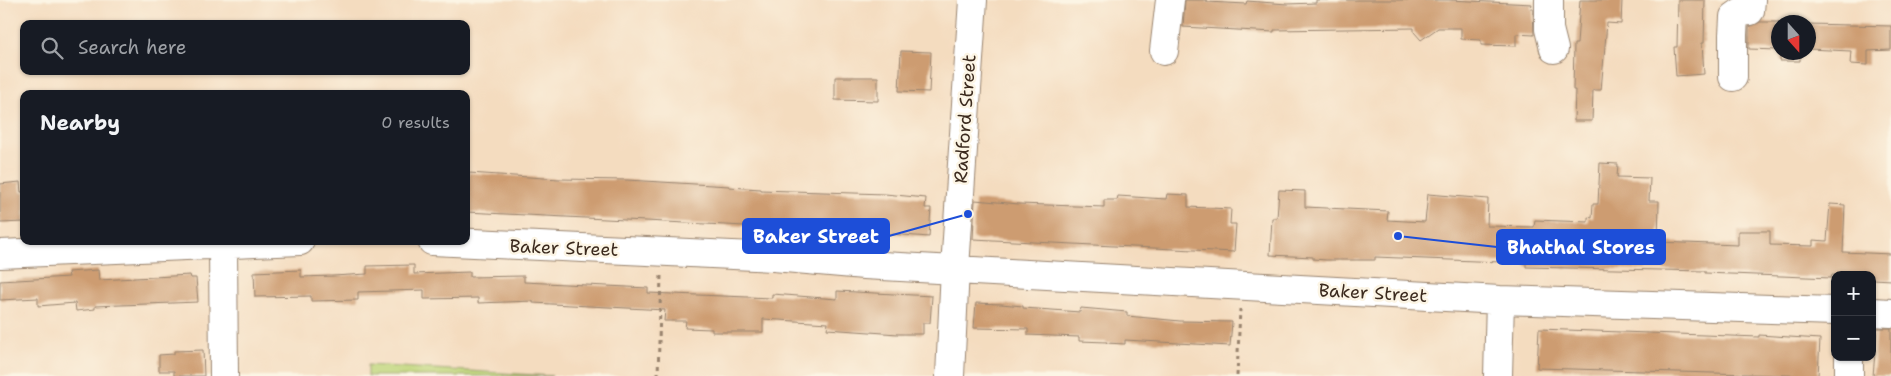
<!DOCTYPE html>
<html lang="en">
<head>
<meta charset="utf-8">
<style>
  :root { --surface:#171b24; --page:#20242c; --text:#f1f3f6; --muted:#9ea1a6; --line:#363941 }
  body { margin:0; font-family:"Shantell Sans",sans-serif; background:var(--page); color:var(--text) }
  .controls { position:absolute; right:15px; bottom:15px; display:grid; overflow:hidden; border-radius:10px; box-shadow:0 1px 4px #0004 }
  .controls button { width:45px; height:45px; display:grid; place-items:center; padding:0; border:0; border-bottom:1px solid var(--line); background:var(--surface); color:var(--text); font:25px sans-serif }
  .compass { position:absolute; left:1771px; top:15px; width:45px; height:45px; border-radius:50%; background:var(--surface); box-shadow:0 1px 4px #0004; rotate:159deg }
  .list { margin:0; padding:0; list-style:none }
  h2 { display:flex; justify-content:space-between; align-items:center; height:65px; margin:0; padding:0 20px; font-size:21px }
  h2 small { font-size:16px; font-weight:400; color:var(--muted) }
  .icon { flex:none; width:28px; height:28px; fill:none; stroke:currentColor; stroke-width:2; stroke-linecap:round; stroke-linejoin:round }
  .map { position:relative; flex:none; width:1891px; height:376px; overflow:hidden }
  .search { position:absolute; background:var(--surface); box-shadow:0 1px 4px #0004; left:20px; top:20px; width:450px; height:55px; display:flex; align-items:center; gap:12px; box-sizing:border-box; padding:0 18px; border-radius:10px; color:var(--muted); font-size:19px }
  .panel { position:absolute; background:var(--surface); box-shadow:0 1px 4px #0004; left:20px; top:90px; width:450px; height:155px; border-radius:10px }
  .map>svg:first-child { display:block }
</style>
</head>
<body>
<div class="map">
<svg width="1891" height="376" viewBox="0 0 1891 376">
  <rect width="100%" height="100%" fill="#fcf5e5"/>
  <filter id="ink" filterUnits="userSpaceOnUse"><feTurbulence type="fractalNoise" baseFrequency=".02" numOctaves="2"/><feDisplacementMap in="SourceGraphic" scale="10" xChannelSelector="R" yChannelSelector="G"/><feConvolveMatrix kernelMatrix="1 2 1 2 8 2 1 2 1" color-interpolation-filters="sRGB"/></filter>
  <filter id="wash" filterUnits="userSpaceOnUse"><feTurbulence type="fractalNoise" baseFrequency=".0096" numOctaves="4" result="noise"/><feDisplacementMap in="SourceGraphic" scale="20" xChannelSelector="R" yChannelSelector="G"/><feGaussianBlur stdDeviation="1.12" result="paint"/><feColorMatrix in="noise" values="0 0 0 0 0 0 0 0 0 0 0 0 0 0 0 0 0 1.4 0 .05"/><feComposite in="paint" operator="in"/></filter>
  <g filter="url(#wash)">
    <rect width="100%" height="100%" fill="#f4dcbf"/>
    <!-- green -->
    <path fill="#bed579" stroke="#7c804c" d="M 368,365 L 552,376 L 368,376 Z"/>
    <g id="blocks">
      <!-- building -->
      <path fill="#cd9c71" d="M 1185,0 L 1207,0 L 1207,2 L 1246,4 L 1247,1 L 1287,4 L 1316,3 L 1316,0 L 1450,0 L 1532,4 L 1531,9 L 1533,9 L 1534,35 L 1516,34 L 1516,46 L 1481,45 L 1481,40 L 1461,39 L 1461,28 L 1438,28 L 1421,40 L 1414,32 L 1414,28 L 1274,30 L 1274,32 L 1183,27 Z
        M 1580,0 L 1622,0 L 1621,24 L 1607,23 L 1601,90 L 1593,90 L 1592,121 L 1574,121 L 1575,90 L 1573,90 L 1574,44 L 1577,44 Z
        M 1678,0 L 1705,0 L 1704,43 L 1702,43 L 1704,74 L 1676,76 L 1674,47 L 1677,47 Z
        M 1760,22 L 1806,22 L 1778,22 L 1778,50 L 1749,49 L 1749,27 Z
        M 1808,24 L 1891,26 L 1891,50 L 1868,51 L 1868,65 L 1850,64 L 1851,51 L 1808,49 Z
        M 901,51 L 931,52 L 929,92 L 899,91 Z
        M 1780,52 L 1800,52 L 1800,61 L 1780,61 Z
        M 835,77 L 878,77 L 878,101 L 835,100 Z
        M 1600,163 L 1618,164 L 1617,177 L 1650,178 L 1649,201 L 1659,201 L 1658,242 L 1738,245 L 1738,231 L 1770,231 L 1770,245 L 1813,246 L 1813,240 L 1827,241 L 1830,204 L 1845,205 L 1843,252 L 1891,254 L 1891,280 L 1872,279 L 1872,275 L 1832,275 L 1831,278 L 1705,273 L 1705,271 L 1526,267 L 1526,263 L 1375,257 L 1375,260 L 1326,260 L 1313,259 L 1313,257 L 1270,255 L 1272,218 L 1277,218 L 1279,190 L 1305,191 L 1305,207 L 1388,211 L 1387,220 L 1425,222 L 1428,194 L 1488,199 L 1487,226 L 1534,227 L 1535,220 L 1588,222 L 1588,217 L 1592,218 L 1593,204 L 1598,204 Z
        M 469,173 L 559,179 L 627,180 L 729,186 L 729,187 L 761,189 L 761,190 L 885,194 L 926,198 L 925,208 L 931,208 L 929,237 L 865,232 L 466,212 L 466,183 L 468,183 Z
        M 20,182 L 21,192 L 24,192 L 24,222 L 0,223 L 0,184 Z
        M 1167,194 L 1188,195 L 1188,207 L 1231,209 L 1230,224 L 1236,224 L 1234,252 L 973,239 L 975,200 L 1019,204 L 1104,207 L 1104,200 L 1117,200 L 1118,196 L 1166,199 Z
        M 414,265 L 414,274 L 470,272 L 470,277 L 524,276 L 524,282 L 648,288 L 648,293 L 772,298 L 772,294 L 837,299 L 837,291 L 932,296 L 930,323 L 923,323 L 923,334 L 898,334 L 827,329 L 828,323 L 763,319 L 763,332 L 712,332 L 712,329 L 685,328 L 686,321 L 664,321 L 665,310 L 533,303 L 533,301 L 478,303 L 478,298 L 424,299 L 424,290 L 358,292 L 358,300 L 311,301 L 311,296 L 255,297 L 254,272 L 301,270 L 301,277 L 333,276 L 367,274 L 367,266 Z
        M 98,270 L 99,280 L 190,275 L 191,278 L 196,278 L 198,302 L 95,306 L 95,309 L 76,311 L 75,303 L 38,306 L 38,298 L 0,300 L 0,281 L 69,277 L 68,272 Z
        M 976,303 L 1001,304 L 1023,306 L 1023,308 L 1052,310 L 1080,312 L 1081,308 L 1127,312 L 1127,316 L 1180,321 L 1232,322 L 1230,346 L 1125,340 L 1125,344 L 1106,343 L 1107,342 L 1079,341 L 1079,337 L 1028,335 L 1028,329 L 974,328 Z
        M 1877,328 L 1891,328 L 1891,376 L 1873,376 Z
        M 1539,329 L 1759,337 L 1759,335 L 1820,339 L 1818,376 L 1537,368 Z
        M 203,350 L 204,376 L 174,376 L 174,371 L 159,371 L 159,355 L 174,354 L 174,351 Z"/>
    </g>
  </g>
  <g filter="url(#ink)">
    <use href="#blocks" fill-opacity="0" stroke="#98836e" stroke-width="1"/>
    <g fill="none" stroke-linecap="round" stroke-linejoin="round">
      <!-- minor casing -->
      <g stroke="#98836e" stroke-width="30">
        <path id="minor" d="M 1549,0 L 1549,29 L 1554,49
          M 1164,51 L 1170,0
          M 1733,77 L 1733,35 L 1734,17 L 1741,12 L 1750,11 L 1751,0
          M 432,241 L 774,257 L 864,265 L 1500,300 L 1835,311
          M 223,245 L 224,376
          M 0,254 L 300,241
          M 1872,312 L 1891,313
          M 950,376 L 955,268 L 973,0
          M 1498,376 L 1500,300
          M 1849,376 L 1849,357"/>
      </g>
      <!-- path -->
      <path stroke="#98836e" stroke-width="3" stroke-dasharray="4 4" stroke-linecap="butt" d="M 658,376 L 661,275
        M 1237,376 L 1240,309"/>
      <!-- minor -->
      <use href="#minor" stroke="#fff" stroke-width="28"/>
    </g>
  </g>
  <g text-anchor="middle" stroke-width="5" stroke-linejoin="round" paint-order="stroke">
    <!-- street labels -->
    <g font-size="18" fill="#3b2a1e" stroke="#fcf5e5">
      <text transform="translate(965 119) rotate(-86)" y="6">Radford Street</text>
      <text transform="translate(564 248) rotate(2)" y="6">Baker Street</text>
      <text transform="translate(1373 293) rotate(3)" y="6">Baker Street</text>
    </g>
  </g>
  <!-- callouts -->
  <path fill="none" stroke="#1d4ed8" stroke-width="2" d="M968 214L889 236M1398 236L1497 247"/>
  <g fill="#1d4ed8" stroke="#fcf5e5" stroke-width="2">
    <circle cx="968" cy="214" r="5"/>
    <circle cx="1398" cy="236" r="5"/>
  </g>
  <g fill="#1d4ed8" stroke="#1d4ed8" stroke-width="2">
    <rect x="743" y="219" width="146" height="34" rx="5"/>
    <rect x="1497" y="230" width="168" height="34" rx="5"/>
  </g>
  <g font-size="19" text-anchor="middle" font-weight="bold" fill="#fff">
    <text x="816" y="243">Baker Street</text>
    <text x="1581" y="254">Bhathal Stores</text>
  </g>
</svg>
<div class="controls">
<button>+</button>
<button>−</button>
</div>
<svg class="compass" viewBox="-18 -18 36 36"><path d="M0-13l5 13h-10z" fill="#e53935"/><path d="M0 13l5-13h-10z" fill="#9ea1a6"/></svg>
<div class="search"><svg class="icon" aria-label="search" viewBox="0 0 24 24"><circle cx="10" cy="10" r="6"/><path d="M15 15l6 6"/></svg>Search here</div>
<section class="panel">
<h2>Nearby<small>0 results</small></h2>
<ul class="list">
</ul>
</section>
</div>
</body>
</html>
